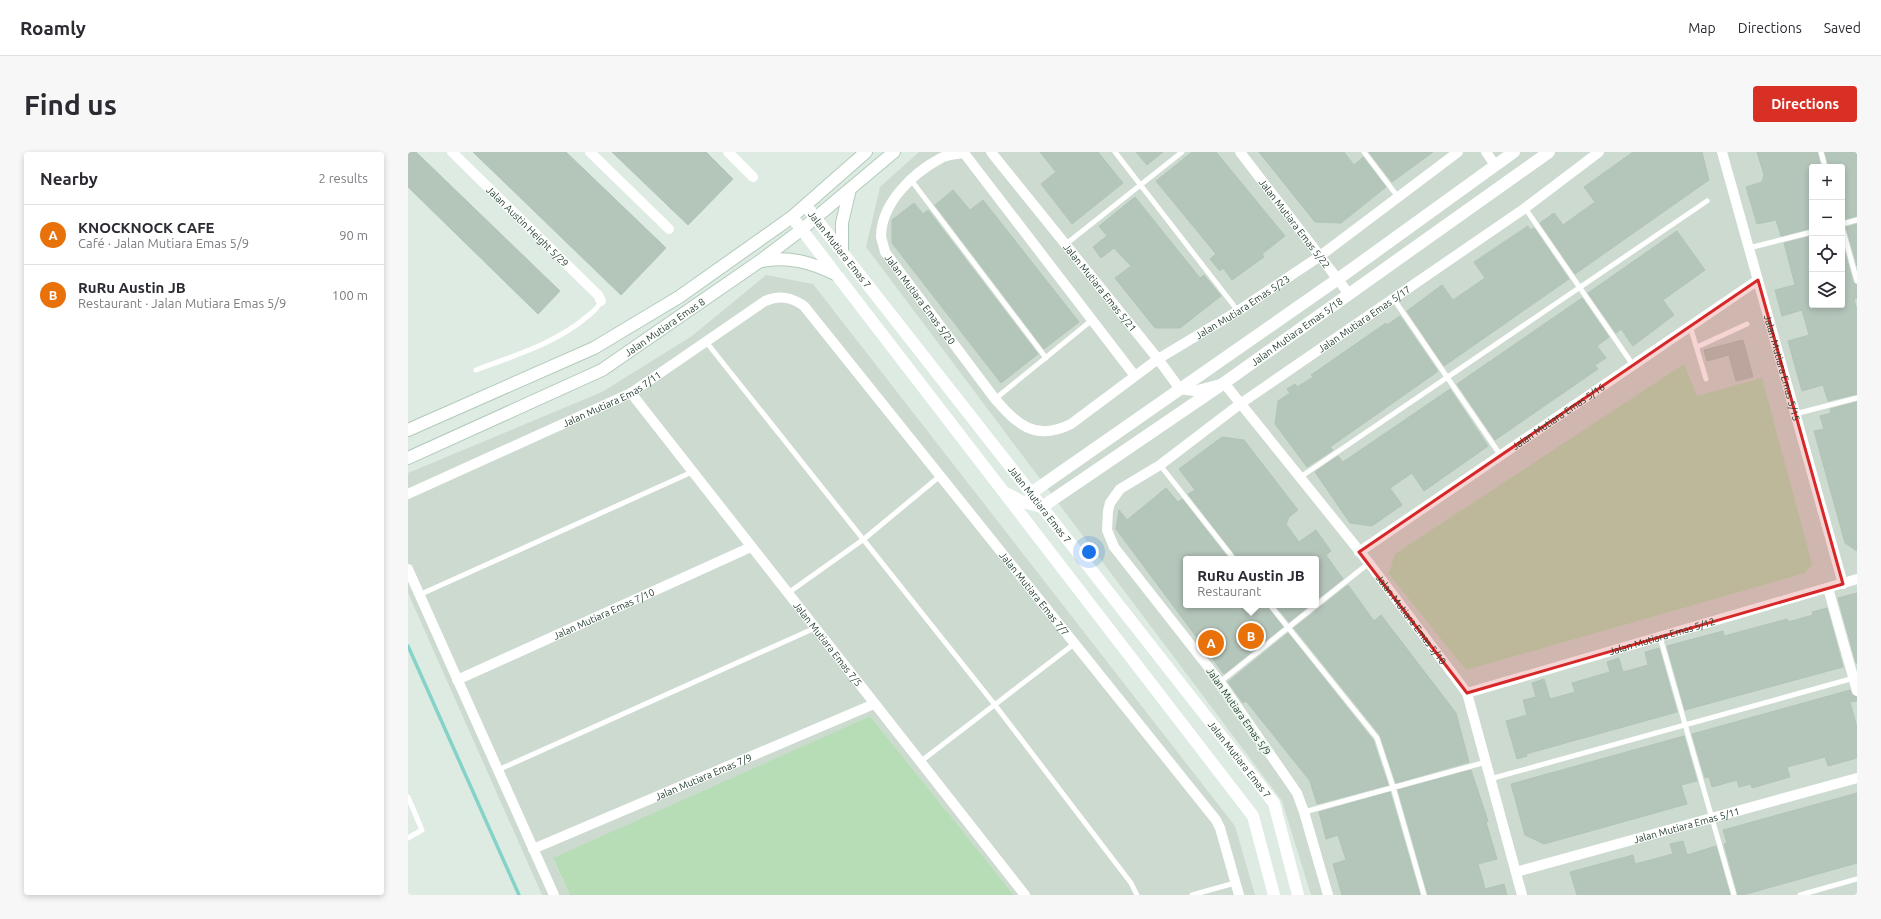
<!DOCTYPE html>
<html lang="en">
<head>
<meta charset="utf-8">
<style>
  :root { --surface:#fff; --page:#f7f7f7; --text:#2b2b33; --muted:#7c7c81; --line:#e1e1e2; --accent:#d93025 }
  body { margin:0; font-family:Ubuntu,sans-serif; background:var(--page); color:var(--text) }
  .controls { position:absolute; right:12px; top:12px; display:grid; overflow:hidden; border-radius:4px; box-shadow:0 2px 6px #0003 }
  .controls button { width:36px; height:36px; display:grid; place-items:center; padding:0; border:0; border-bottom:1px solid var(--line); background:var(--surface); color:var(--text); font:20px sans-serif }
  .you { position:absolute; left:681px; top:400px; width:14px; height:14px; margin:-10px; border:3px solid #fff; border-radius:50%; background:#1a73e8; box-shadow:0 0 0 6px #1a73e833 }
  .badge { display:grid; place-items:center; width:26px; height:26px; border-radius:50%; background:var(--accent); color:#fff; font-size:13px; font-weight:700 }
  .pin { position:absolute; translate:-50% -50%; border:2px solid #fff; box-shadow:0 1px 4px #0006 }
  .popup { position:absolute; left:775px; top:404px; width:136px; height:52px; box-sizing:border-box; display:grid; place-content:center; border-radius:4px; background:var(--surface); filter:drop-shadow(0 1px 3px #0005); font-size:13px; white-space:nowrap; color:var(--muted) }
  .popup b { font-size:15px; color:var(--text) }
  .popup::after { content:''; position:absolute; left:50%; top:100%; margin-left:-8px; border:8px solid transparent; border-top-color:var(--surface) }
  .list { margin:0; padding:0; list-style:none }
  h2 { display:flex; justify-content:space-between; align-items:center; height:52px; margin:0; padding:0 16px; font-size:17px }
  h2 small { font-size:13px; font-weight:400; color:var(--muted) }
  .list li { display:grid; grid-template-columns:26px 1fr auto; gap:12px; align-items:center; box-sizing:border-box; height:60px; padding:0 16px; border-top:1px solid var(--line) }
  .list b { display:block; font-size:15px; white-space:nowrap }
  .list p { margin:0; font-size:13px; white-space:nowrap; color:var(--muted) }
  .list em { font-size:13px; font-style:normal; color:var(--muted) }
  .icon { flex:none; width:22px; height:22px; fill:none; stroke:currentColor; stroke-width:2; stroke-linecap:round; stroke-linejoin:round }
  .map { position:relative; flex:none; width:1449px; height:743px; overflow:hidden; border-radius:4px }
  header { display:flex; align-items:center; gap:24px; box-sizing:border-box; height:56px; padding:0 20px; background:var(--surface); border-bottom:1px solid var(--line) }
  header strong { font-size:19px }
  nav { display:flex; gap:22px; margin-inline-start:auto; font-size:14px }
  .intro { display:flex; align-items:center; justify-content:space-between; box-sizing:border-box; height:96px; padding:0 24px }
  h1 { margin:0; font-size:28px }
  .button { padding:10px 18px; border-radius:4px; background:var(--accent); color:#fff; font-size:14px; font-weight:700 }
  main { display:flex; gap:24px; padding:0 24px }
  aside { flex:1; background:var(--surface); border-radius:4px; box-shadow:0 2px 6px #0003 }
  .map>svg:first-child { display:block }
</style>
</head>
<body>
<header>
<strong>Roamly</strong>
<nav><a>Map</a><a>Directions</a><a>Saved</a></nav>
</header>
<div class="intro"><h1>Find us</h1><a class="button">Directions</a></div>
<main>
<aside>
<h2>Nearby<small>2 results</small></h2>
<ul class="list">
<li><span class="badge" style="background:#e8710a">A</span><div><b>KNOCKNOCK CAFE</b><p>Café · Jalan Mutiara Emas 5/9</p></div><em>90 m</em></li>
<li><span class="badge" style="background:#e8710a">B</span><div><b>RuRu Austin JB</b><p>Restaurant · Jalan Mutiara Emas 5/9</p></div><em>100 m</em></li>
</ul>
</aside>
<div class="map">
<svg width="1449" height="743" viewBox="0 0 1449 743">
  <rect width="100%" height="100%" fill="#deebe2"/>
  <!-- built -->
  <path fill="#cddad0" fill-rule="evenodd" d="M 511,0 L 1449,0 L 1449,743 L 903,743 L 874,649 L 458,95 L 472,35 ZM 1404,15 L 1434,15 L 1434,153 L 1404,153 ZM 778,407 L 908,407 L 908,453 L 778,453 Z
    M 358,123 L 405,132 L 827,674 L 847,743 L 606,743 L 462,564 L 145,707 L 162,743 L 134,743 L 0,441 L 0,321 L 194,240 L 284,184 Z"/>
  <!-- green -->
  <path fill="#b7ddb6" d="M 1276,212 L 1289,244 L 1354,226 L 1404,412 L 1397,421 L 1058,518 L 981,422 L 987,402 Z
    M 462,564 L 606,743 L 162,743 L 145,706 Z"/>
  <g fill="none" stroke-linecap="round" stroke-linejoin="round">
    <!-- stream -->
    <path stroke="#84d2c8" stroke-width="3.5" d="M 0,494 L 111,743"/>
  </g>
  <!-- building -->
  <path fill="#b4c5ba" stroke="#b1c4b7" d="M 0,0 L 8,0 L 152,139 L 130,162 L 0,35 Z
    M 65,0 L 158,0 L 258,96 L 213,143 Z
    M 204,0 L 298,0 L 325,27 L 280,73 Z
    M 632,0 L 690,0 L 715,31 L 664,72 L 633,32 L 648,20 Z
    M 728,0 L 755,0 L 739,13 Z
    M 784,0 L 808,0 L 877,84 L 854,102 L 856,105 L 824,128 L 815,116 L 812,119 L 802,107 L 808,102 L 748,29 Z
    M 851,0 L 936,0 L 946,13 L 955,5 L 978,35 L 933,71 L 907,70 Z
    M 961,0 L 1025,0 L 984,30 Z
    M 1225,0 L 1294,0 L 1301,28 L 1167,122 L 1132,71 L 1146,61 L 1155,73 L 1187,50 L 1176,35 Z
    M 1349,0 L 1409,0 L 1413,15 L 1404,15 L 1404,76 L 1373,84 L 1368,68 L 1349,72 L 1338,35 L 1354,30 L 1356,23 Z
    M 1417,0 L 1449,0 L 1449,64 L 1434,68 L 1434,15 L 1421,15 Z
    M 545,38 L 562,58 L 575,48 L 671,170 L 636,197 L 527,53 Z
    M 727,45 L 792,126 L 796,123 L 813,144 L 772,176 L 747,176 L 707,126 L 723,114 L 706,96 L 693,106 L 685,95 L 699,84 L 691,74 Z
    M 506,51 L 515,62 L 520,58 L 630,202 L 593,231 L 484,91 L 484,68 Z
    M 1449,72 L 1449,114 L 1438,75 Z
    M 1120,74 L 1122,78 L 1126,76 L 1161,127 L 1036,214 L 999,159 L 1034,133 L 1045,148 L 1077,126 L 1066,110 Z
    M 1269,79 L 1297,118 L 1255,148 L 1266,163 L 1225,194 L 1213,177 L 1208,181 L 1180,141 Z
    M 1404,84 L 1404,153 L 1434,153 L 1434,90 L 1445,130 L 1449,133 L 1449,146 L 1446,147 L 1449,158 L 1449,242 L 1420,249 L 1415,233 L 1394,239 L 1380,189 L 1401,183 L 1394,158 L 1374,164 L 1367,138 L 1387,133 L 1376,91 Z
    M 1174,146 L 1201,185 L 1189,194 L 1198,206 L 1187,213 L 1190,217 L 1087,288 L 1049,232 Z
    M 992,164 L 1029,218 L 1029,220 L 922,295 L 925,298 L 899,315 L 867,272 L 870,249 L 882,241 L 879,237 L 887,232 L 889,235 L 905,225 L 903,223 L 978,171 L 979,173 Z
    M 1335,188 L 1345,225 L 1328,229 L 1321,203 L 1299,209 L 1296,198 Z
    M 1042,237 L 1080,294 L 1016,339 L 1004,321 L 982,336 L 994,353 L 964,374 L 942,371 L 907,320 L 930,304 L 935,310 Z
    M 1449,250 L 1449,399 L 1437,391 L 1406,279 L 1416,277 L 1412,264 L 1423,261 L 1422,257 Z
    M 814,285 L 836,288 L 890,358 L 881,365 L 878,372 L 891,390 L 908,378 L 923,399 L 918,403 L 935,427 L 908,448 L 908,407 L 830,407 L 780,342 L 787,338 L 771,317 Z
    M 758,336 L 770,350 L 774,347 L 821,407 L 778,407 L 778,453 L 858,453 L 875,475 L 816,522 L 708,377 L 711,358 L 719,368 Z
    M 940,433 L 966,469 L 973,463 L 1048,561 L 1061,610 L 988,631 L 972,583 L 886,476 Z
    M 1449,441 L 1449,511 L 1448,511 L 1430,446 Z
    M 867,453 L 902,453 L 881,470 Z
    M 1419,456 L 1435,515 L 1277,558 L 1259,494 L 1315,479 L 1316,484 L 1379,467 L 1380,470 L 1405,463 L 1404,460 Z
    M 880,481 L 965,588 L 980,633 L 909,652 L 902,629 L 838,549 L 835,551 L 820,530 Z
    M 1251,496 L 1269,560 L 1118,602 L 1119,604 L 1109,607 L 1098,569 L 1119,563 L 1115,548 L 1128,545 L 1124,531 L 1136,527 L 1142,547 L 1167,540 L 1164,531 L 1202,520 L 1199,510 L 1211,506 L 1215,520 L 1240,513 L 1237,500 Z
    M 1442,538 L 1444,543 L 1449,545 L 1449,549 L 1442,550 L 1449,575 L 1449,606 L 1420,614 L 1417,605 L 1379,615 L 1382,625 L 1344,636 L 1343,632 L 1331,635 L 1329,628 L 1304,635 L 1301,625 L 1297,626 L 1284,582 Z
    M 1276,584 L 1289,629 L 1273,633 L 1279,652 L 1136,692 L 1117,683 L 1103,632 Z
    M 1063,618 L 1080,669 L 1078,670 L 1089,707 L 1070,712 L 1074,725 L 1077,737 L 1096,732 L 1099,743 L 1020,743 L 990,638 Z
    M 982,640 L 1012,743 L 934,743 L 925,712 L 938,708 L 930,683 L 918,687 L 911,660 Z
    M 1449,641 L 1449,711 L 1335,743 L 1330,743 L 1316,692 L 1319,691 L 1315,678 Z
    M 1275,689 L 1279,703 L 1308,694 L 1322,743 L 1169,743 L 1162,720 L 1225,703 L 1227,712 L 1265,702 L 1262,692 Z"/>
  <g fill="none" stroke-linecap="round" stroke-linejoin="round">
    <!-- secondary casing -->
    <g stroke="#b1cbba" stroke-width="14">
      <g id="secondary">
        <path d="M 434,99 L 434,71 L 442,37"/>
        <path d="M 353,109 C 380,104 403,110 427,122"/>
        <path d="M 0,278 L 186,196 L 271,145 L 384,65 L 458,0"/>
        <path id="s16" d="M 0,306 L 194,218 L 352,109 L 393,78 L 486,0"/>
      </g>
    </g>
    <!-- service -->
    <path stroke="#fff" stroke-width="5" d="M 707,0 L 830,159
      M 956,0 L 990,45
      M 1413,0 L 1417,15
      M 503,28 L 638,206
      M 1117,56 L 1225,213
      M 1434,72 L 1449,68
      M 1434,75 L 1449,129
      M 658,92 L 774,0
      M 1341,96 L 1404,80
      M 985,146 L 1093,304
      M 1282,174 L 1298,227
      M 299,191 L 587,553 L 723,731 L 729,743
      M 1289,195 L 1339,172
      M 68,218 C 108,203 149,191 181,163 C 186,159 191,155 193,149
      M 587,247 L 684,168
      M 1387,262 L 1449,246
      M 752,313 L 826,407
      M 891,326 L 1299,49
      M 380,441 L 456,387 L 532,324
      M 11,443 L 284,320
      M 862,453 L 969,586 L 985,635 L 1016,743
      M 1252,485 L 1326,743
      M 812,530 L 961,411
      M 512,610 L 666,492
      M 90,618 L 407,476
      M 1082,627 L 1446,526
      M 0,645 L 14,678 L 0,686
      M 896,660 L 1078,610
      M 784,743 L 827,731
      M 1392,743 L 1449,727"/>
    <!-- minor -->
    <g stroke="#fff" stroke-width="10">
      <path id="s1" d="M 44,0 L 190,143 L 193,149"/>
      <path d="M 182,0 L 261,77"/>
      <path d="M 320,0 L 345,25"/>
      <path id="s2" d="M 557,0 C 549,3 541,2 533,6 C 505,21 473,51 473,85 C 474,89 476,95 477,100 L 587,247 C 609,272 627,290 663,272 L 750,207 L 830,159 L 912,104 L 1050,0"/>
      <path id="s3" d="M 583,0 L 750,207 L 772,237 L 786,239 L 816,231 L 961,411 L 1059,541 L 1114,743"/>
      <path id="s4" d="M 832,0 L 941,142"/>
      <path d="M 1078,0 L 1087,13"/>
      <path id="s5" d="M 1314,0 L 1435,432"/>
      <path d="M 556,1 L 727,224"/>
      <path id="s6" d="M 223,241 L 617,743"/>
      <path id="s7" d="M 0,342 L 223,241 L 357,149 C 372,143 383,145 396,154 L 808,668 L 812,676 L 831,743"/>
      <path id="s8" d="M 951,400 L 1350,128"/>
      <path d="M 0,417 L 146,743"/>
      <path d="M 1420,436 L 1449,539"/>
      <path id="s9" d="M 49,528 L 343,395"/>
      <path id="s10" d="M 1059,541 L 1449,427"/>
      <path id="s11" d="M 125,697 L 466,552"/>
      <path id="s12" d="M 1108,720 L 1449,626"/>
      <path id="s13" d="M 920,743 L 896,660 L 889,641 L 812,530 L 706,395 L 699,378 L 700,359 L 702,351 L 712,337 L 752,313 L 832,252 L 1117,56 L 1191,0"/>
    </g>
    <!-- tertiary -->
    <g stroke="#fff" stroke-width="12">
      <path id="s14" d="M 398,54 L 866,651 L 890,743"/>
      <path d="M 384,65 L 845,664 L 866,743"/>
      <path id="s15" d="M 600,342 L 615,350 L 634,355 L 816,231 L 1141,0"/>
      <path d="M 623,349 L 623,341 L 930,127 L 1106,0"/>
    </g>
    <!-- secondary -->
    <use href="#secondary" stroke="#fff" stroke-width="12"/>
  </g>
  <!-- marked area -->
  <path fill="#d62828" fill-opacity="0.2" stroke="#d62828" stroke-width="3" stroke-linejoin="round" d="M 1350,128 L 1435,432 L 1059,541 L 951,400 Z"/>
  <g text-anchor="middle" stroke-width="3.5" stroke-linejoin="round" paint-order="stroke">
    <!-- street labels -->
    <g font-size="10" fill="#1f3b2b" stroke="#eff7f1">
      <text dy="4" stroke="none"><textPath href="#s4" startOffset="90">Jalan Mutiara Emas 5/22</textPath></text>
      <text dy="4" stroke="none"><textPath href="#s1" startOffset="106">Jalan Austin Height 5/29</textPath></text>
      <text dy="4" stroke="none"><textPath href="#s14" startOffset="55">Jalan Mutiara Emas 7</textPath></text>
      <text dy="4" stroke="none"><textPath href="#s3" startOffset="174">Jalan Mutiara Emas 5/21</textPath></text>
      <text dy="4" stroke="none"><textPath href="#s2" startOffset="203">Jalan Mutiara Emas 5/20</textPath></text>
      <text dy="4" stroke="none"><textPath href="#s2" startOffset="624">Jalan Mutiara Emas 5/23</textPath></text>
      <text dy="4" stroke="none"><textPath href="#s13" startOffset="774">Jalan Mutiara Emas 5/17</textPath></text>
      <text dy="4" stroke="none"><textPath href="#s16" startOffset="289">Jalan Mutiara Emas 8</textPath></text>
      <text dy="4" stroke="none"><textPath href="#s15" startOffset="346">Jalan Mutiara Emas 5/18</textPath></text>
      <text dy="4" stroke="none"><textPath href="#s5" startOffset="224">Jalan Mutiara Emas 5/15</textPath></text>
      <text dy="4" stroke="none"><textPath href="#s7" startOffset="225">Jalan Mutiara Emas 7/11</textPath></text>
      <text dy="4" stroke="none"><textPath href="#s8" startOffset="241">Jalan Mutiara Emas 5/16</textPath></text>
      <text dy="4" stroke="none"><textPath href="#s14" startOffset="379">Jalan Mutiara Emas 7</textPath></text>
      <text dy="4" stroke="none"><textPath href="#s7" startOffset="817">Jalan Mutiara Emas 7/7</textPath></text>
      <text dy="4" stroke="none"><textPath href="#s9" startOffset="161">Jalan Mutiara Emas 7/10</textPath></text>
      <text dy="4" stroke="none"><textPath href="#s3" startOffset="650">Jalan Mutiara Emas 5/10</textPath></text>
      <text dy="4" stroke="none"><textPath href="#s10" startOffset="203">Jalan Mutiara Emas 5/12</textPath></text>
      <text dy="4" stroke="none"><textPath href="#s6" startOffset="319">Jalan Mutiara Emas 7/5</textPath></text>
      <text transform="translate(831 559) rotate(55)" y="4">Jalan Mutiara Emas 5/9</text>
      <text dy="4" stroke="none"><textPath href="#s14" startOffset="703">Jalan Mutiara Emas 7</textPath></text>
      <text dy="4" stroke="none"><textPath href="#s11" startOffset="185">Jalan Mutiara Emas 7/9</textPath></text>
      <text dy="4" stroke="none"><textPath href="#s12" startOffset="177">Jalan Mutiara Emas 5/11</textPath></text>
    </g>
  </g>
</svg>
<div class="controls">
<button>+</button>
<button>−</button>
<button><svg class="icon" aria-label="locate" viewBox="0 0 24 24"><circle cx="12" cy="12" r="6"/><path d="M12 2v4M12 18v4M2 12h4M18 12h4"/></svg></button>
<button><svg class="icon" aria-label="layers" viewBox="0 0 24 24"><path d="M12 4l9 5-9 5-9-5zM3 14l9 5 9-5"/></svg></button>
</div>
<div class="you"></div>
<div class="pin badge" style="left:803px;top:491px;background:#e8710a">A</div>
<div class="pin badge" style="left:843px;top:484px;background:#e8710a">B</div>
<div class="popup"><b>RuRu Austin JB</b>Restaurant</div>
</div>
</main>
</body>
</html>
